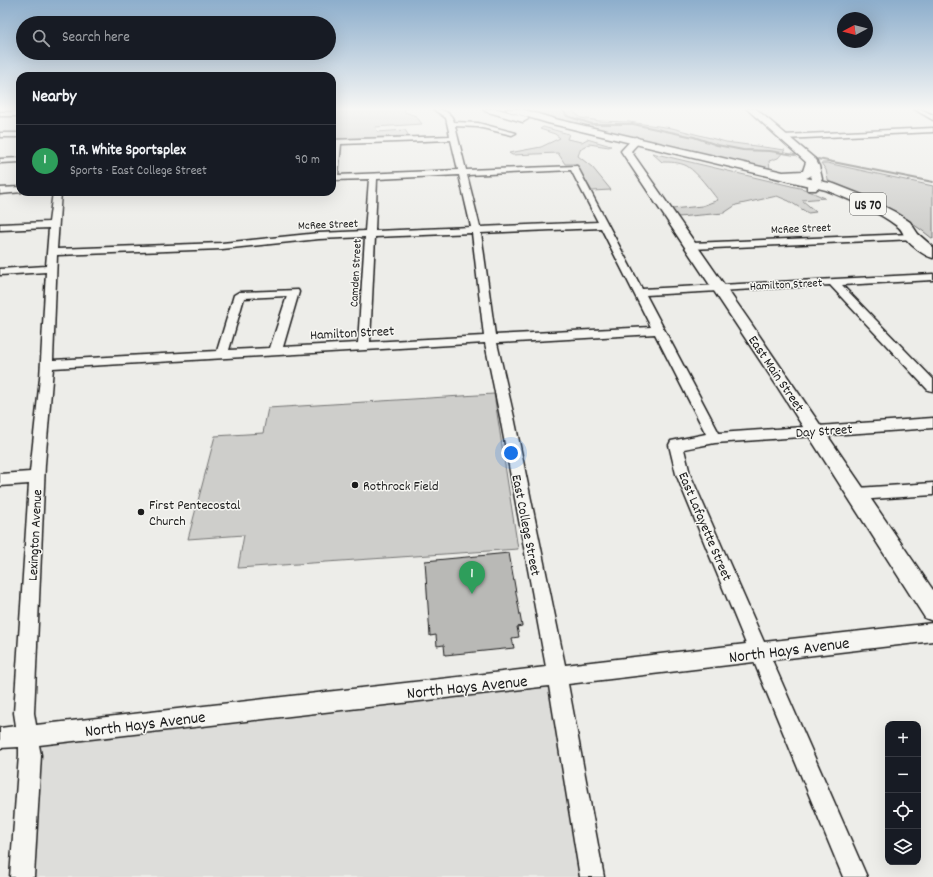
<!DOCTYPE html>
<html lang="en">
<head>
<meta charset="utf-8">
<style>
  :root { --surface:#171b24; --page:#242831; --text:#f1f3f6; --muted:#9ea1a6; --line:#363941; --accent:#db2777 }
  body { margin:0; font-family:Dekko,sans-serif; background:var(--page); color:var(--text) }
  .controls { position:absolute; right:12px; bottom:12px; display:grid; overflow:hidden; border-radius:8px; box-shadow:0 4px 16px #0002 }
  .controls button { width:36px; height:36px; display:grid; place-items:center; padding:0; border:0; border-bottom:1px solid var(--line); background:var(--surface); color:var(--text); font:20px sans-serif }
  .compass { position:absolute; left:837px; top:12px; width:36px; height:36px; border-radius:50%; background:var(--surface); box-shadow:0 4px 16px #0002; rotate:263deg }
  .you { position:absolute; left:511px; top:453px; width:14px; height:14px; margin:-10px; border:3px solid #fff; border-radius:50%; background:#1a73e8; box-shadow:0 0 0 6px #1a73e833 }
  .badge { display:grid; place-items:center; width:26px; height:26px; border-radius:50%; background:var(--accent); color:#fff; font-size:13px; font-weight:700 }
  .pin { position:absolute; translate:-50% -33px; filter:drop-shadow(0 1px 2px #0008) }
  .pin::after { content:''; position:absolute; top:21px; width:14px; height:12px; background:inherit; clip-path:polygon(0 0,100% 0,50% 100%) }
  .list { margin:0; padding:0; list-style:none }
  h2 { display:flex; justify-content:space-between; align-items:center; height:52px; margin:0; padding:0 16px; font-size:17px }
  h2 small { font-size:13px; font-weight:400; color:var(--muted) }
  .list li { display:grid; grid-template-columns:26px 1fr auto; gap:12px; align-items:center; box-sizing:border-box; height:72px; padding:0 16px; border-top:1px solid var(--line) }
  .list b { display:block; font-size:15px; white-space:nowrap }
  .list p { margin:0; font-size:13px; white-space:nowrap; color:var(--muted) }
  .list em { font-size:13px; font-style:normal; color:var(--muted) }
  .icon { flex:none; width:22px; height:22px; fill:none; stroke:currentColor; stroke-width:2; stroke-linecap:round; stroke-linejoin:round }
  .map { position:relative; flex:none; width:933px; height:877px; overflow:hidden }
  .search { position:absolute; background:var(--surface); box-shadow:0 4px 16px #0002; left:16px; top:16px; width:320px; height:44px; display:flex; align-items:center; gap:10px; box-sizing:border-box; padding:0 14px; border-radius:22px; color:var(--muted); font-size:15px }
  .panel { position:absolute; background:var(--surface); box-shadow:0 4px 16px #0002; left:16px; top:72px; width:320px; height:124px; border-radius:12px }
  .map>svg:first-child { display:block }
</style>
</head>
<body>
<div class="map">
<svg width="933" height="877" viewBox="0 0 933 877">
  <rect width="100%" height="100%" fill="#edede9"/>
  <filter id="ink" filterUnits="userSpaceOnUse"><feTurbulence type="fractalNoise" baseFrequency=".025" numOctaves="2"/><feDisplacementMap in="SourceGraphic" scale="8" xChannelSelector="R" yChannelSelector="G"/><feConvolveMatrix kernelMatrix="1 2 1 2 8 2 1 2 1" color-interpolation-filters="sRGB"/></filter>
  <g filter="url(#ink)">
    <!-- built -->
    <path fill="#ddddda" d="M 552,685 L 585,877 L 31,877 L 37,744 Z"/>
    <!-- green -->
    <path fill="#cececb" stroke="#757574" d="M 332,109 L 404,109 L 405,112 L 416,116 L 422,124 L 375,127 L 378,132 L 405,130 L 409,136 L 332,139 Z
      M 519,109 L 571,109 L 581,118 L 600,121 L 629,122 L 672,128 L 726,142 L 785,150 L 778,158 L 769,161 L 770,169 L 554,119 Z
      M 543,127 L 569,134 L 567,139 L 582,142 L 587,139 L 611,146 L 609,147 L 589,144 L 581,148 L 578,156 L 592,167 L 611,190 L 592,191 L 576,164 L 565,164 L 558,153 L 512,155 L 509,153 L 541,147 L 560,138 L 555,134 L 540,129 Z
      M 652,153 L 804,189 L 825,198 L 802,200 L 816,212 L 808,213 L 789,201 L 777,196 L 736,205 L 724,213 L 678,217 L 672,209 L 702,206 L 718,200 C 709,189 699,174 687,166 C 679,162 670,162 662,162 Z
      M 821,163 L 827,163 L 933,186 L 933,239 C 903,214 869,199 833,184 L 828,180 L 826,170 Z
      M 494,394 L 518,549 L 238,568 L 244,535 L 188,539 L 215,436 L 263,433 L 268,408 Z"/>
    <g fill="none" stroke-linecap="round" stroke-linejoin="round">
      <!-- stream -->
      <path stroke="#6f6f6d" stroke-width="2" d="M 562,109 L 567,116 L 592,124 L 633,124 L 694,137 L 717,145 L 743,150 L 770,151 L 795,155
        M 818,159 L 933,182"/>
    </g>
    <!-- building -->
    <path fill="#b9b9b6" stroke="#1c1c1c" d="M 509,553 L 522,626 L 517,627 L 519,637 L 512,638 L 514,648 L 445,655 L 444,645 L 437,646 L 436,635 L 430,636 L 425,561 Z"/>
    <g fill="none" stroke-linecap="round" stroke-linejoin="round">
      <!-- minor casing -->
      <g stroke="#1c1c1c" stroke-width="3">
        <path id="minor" d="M 433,109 C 442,109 451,112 454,122 L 478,123 L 516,133 L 512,135 L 478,127 L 455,126 L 466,170 L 577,166 L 642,289 L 933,274 L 933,280 L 842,285 L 933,379 L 933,391 L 928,390 L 830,285 L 646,295 L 719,433 L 933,418 L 933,428 L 715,443 L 684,449 L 690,474 L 764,642 L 933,623 L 933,641 L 772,660 L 867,877 L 843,877 L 754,662 L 568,684 L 604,877 L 580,877 L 549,686 L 39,745 L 41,755 L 34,877 L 10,877 L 19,755 L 19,747 L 0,748 L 0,728 L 16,726 L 14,713 L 29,484 L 0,486 L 0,474 L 30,472 L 40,378 L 46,272 L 0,275 L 0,269 L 46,266 L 49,228 L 0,230 L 0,224 L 49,222 L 53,192 L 61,192 L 57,249 L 222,243 L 319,233 L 365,231 L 369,179 L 332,180 L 334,144 L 332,144 L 332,140 L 450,136 L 446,118 ZM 451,140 L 458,170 L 338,175 L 341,144 ZM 571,170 L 598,222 L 480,227 L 467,175 ZM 459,175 L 471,227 L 375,231 L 377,179 ZM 601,228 L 651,327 L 495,335 L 481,233 ZM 472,233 L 484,336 L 370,342 L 375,237 ZM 365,237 L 358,343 L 283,347 L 299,292 L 298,290 L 239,292 L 234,295 L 217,351 L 53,360 L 57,255 L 222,249 L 319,239 ZM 287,296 L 270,348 L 229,350 L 244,298 ZM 655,334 L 706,434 L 671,441 L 669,445 L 676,474 L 746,644 L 565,665 L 514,417 L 497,343 ZM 485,343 L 500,417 L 546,667 L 36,725 L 34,713 L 45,464 L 53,368 Z
          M 914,109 L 921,109 L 933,115 L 933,120 Z
          M 0,112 L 20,112 L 20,116 L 0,116 Z
          M 933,128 L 933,132 L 783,139 L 779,137 L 783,135 Z
          M 0,133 L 20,133 L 20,137 L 0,137 Z
          M 20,158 L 20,162 L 0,163 L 0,159 Z
          M 20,187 L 20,192 L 22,192 L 0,194 L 0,188 Z
          M 912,234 L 915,235 L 917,237 L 915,239 L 692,249 L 687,246 L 692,243 Z
          M 933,483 L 933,495 L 857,500 L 852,498 L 849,494 L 852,490 L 857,488 Z"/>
      </g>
      <!-- major casing -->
      <g stroke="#1c1c1c" stroke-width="3">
        <path id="major" d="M 747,109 L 756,109 L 815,159 L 819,166 L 822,179 L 816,190 L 808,190 L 807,188 L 812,179 L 807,163 Z
          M 636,137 L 641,140 L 631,151 L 748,319 L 933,590 L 933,621 L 925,618 L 775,383 L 621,151 L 633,138 Z"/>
      </g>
      <!-- highway casing -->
      <g stroke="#1c1c1c" stroke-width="3">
        <path id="highway" d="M 483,109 L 498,109 L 527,117 L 528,119 L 523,122 L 485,111 Z
          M 506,109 L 521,109 L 555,119 L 783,172 L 803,171 L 807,159 L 815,159 L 817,161 C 815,170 815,175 806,178 L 834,184 L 862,195 L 895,212 L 910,222 L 918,234 L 933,247 L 933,258 C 924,256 912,246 906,239 C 903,234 902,229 897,226 C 876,210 850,200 826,190 L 548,123 L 508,111 Z"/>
      </g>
      <!-- minor -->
      <use href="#minor" fill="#f6f6f2" fill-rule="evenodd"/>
      <!-- major -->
      <use href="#major" fill="#f6f6f2" fill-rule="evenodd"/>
      <!-- highway -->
      <use href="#highway" fill="#f6f6f2" fill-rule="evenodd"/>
    </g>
  </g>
  <!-- sky -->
  <linearGradient id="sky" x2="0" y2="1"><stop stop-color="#8daecc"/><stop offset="0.47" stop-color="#f7f7f5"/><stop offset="1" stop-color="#f7f7f5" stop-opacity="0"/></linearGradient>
  <rect width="933" height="232" fill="url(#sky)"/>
  <!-- markers -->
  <g fill="#1c1c1c" stroke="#f6f6f2" stroke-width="1.5">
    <circle cx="355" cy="485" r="4"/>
    <circle cx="141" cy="512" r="4"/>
  </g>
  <g text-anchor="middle" stroke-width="3" stroke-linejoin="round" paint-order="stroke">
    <!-- far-street labels -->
    <g font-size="12" fill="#1c1c1c" stroke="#f6f6f2">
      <text transform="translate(328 224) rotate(-2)" y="4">McRee Street</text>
      <text transform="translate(801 228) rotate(-2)" y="4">McRee Street</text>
      <text transform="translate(355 273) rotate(-87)" y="4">Camden Street</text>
      <text transform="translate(786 284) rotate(-3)" y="4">Hamilton Street</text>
    </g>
    <!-- shield labels -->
    <rect fill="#f6f6f2" stroke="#5d5d5c" stroke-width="1" x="850" y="193" width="36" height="22" rx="3"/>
    <g font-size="13" font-weight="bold" fill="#1c1c1c">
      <text x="868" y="209">US 70</text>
    </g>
    <!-- street labels -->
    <g font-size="14" fill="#1c1c1c" stroke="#f6f6f2">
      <text transform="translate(352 332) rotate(-3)" y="5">Hamilton Street</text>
      <text transform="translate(777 373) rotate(56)" y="5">East Main Street</text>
      <text transform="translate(824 430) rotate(-4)" y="5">Day Street</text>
      <text transform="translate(527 525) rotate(79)" y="5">East College Street</text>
      <text transform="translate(706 526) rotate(67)" y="5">East Lafayette Street</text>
      <text transform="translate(34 535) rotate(-87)" y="5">Lexington Avenue</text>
    </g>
    <!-- poi labels -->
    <g font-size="14" fill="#1c1c1c" stroke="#f6f6f2" text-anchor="start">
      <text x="363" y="490">Rothrock Field</text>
      <text x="149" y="509">First Pentecostal<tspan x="149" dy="16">Church</tspan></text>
    </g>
    <!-- near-street labels -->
    <g font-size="17" fill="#1c1c1c" stroke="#f6f6f2">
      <text transform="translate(789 649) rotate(-7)" y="6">North Hays Avenue</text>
      <text transform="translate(467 686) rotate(-6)" y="6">North Hays Avenue</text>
      <text transform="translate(145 723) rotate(-7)" y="6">North Hays Avenue</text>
    </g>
  </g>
</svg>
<div class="controls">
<button>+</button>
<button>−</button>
<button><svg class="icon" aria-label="locate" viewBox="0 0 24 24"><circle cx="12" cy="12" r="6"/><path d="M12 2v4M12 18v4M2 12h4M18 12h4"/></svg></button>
<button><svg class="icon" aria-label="layers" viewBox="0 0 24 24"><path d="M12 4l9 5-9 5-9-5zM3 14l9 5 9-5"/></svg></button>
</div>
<svg class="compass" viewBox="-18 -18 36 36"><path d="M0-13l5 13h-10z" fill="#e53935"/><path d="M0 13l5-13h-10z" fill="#9ea1a6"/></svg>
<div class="you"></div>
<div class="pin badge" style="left:472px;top:594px;background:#2e9e5b">1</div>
<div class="search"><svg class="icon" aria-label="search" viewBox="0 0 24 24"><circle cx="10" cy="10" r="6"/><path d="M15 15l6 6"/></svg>Search here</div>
<section class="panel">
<h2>Nearby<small></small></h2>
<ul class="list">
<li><span class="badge" style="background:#2e9e5b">1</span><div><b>T.R. White Sportsplex</b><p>Sports · East College Street</p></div><em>90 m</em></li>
</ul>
</section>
</div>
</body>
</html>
